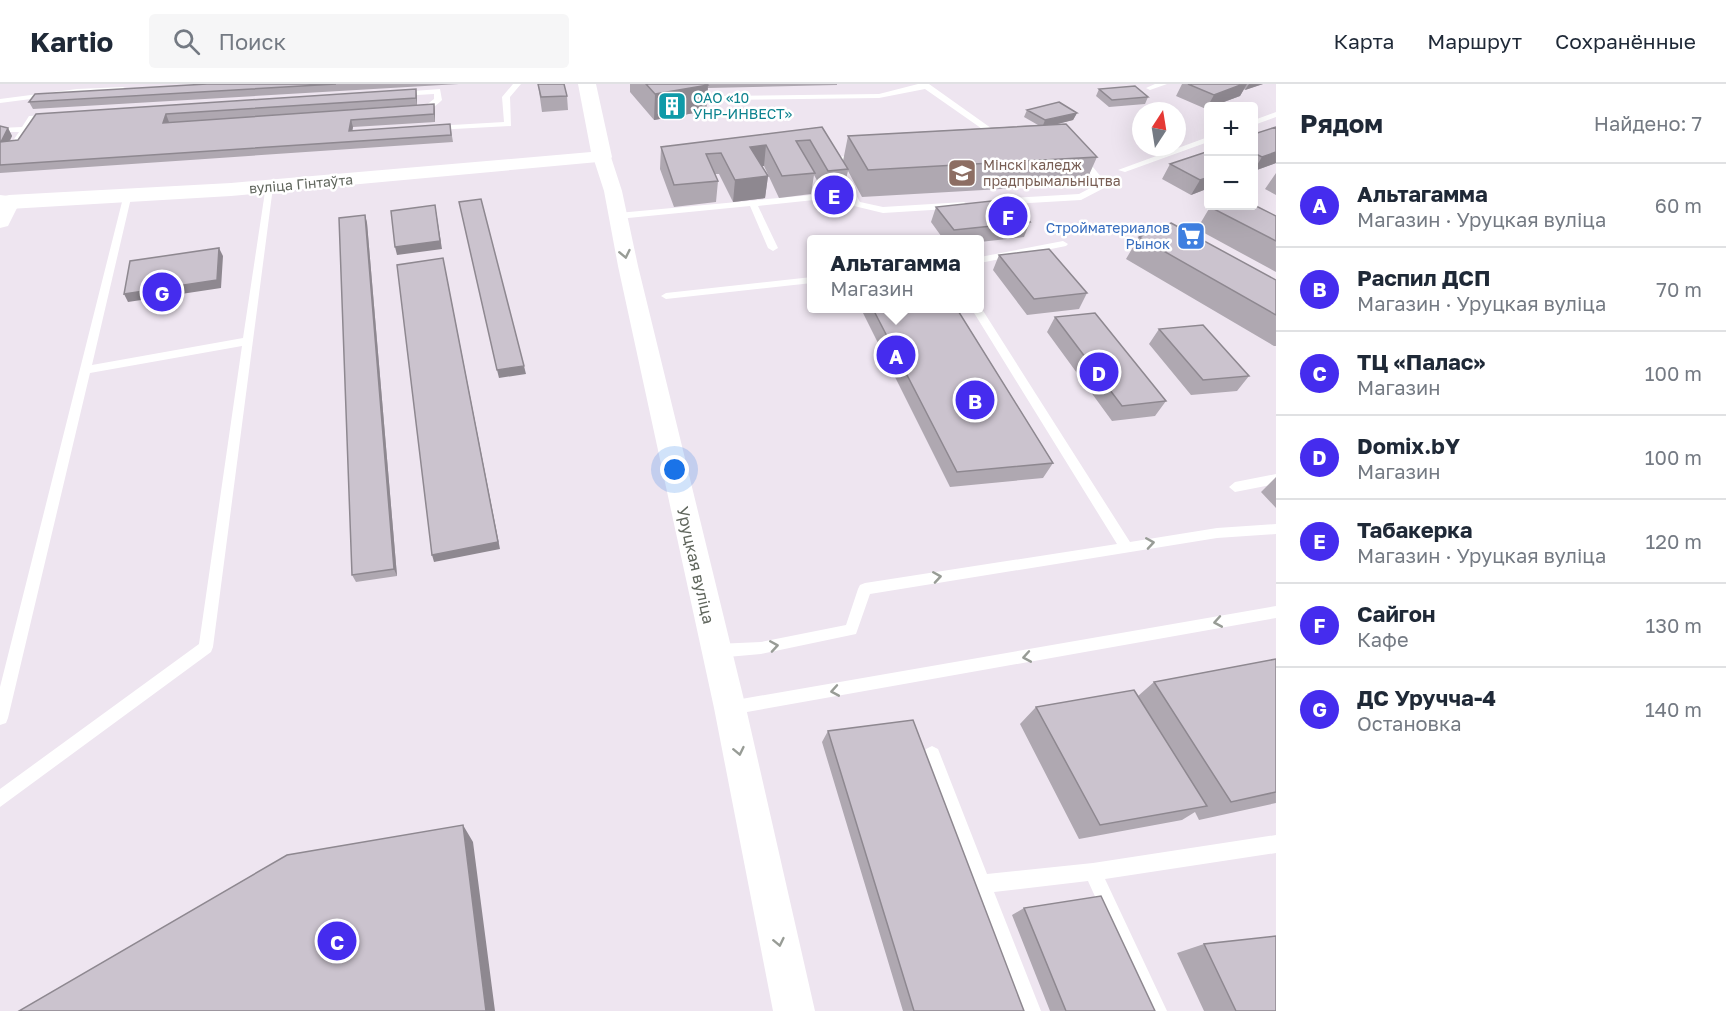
<!DOCTYPE html>
<html lang="ru">
<head>
<meta charset="utf-8">
<style>
  :root { --surface:#fff; --page:#f6f6f7; --text:#1f2937; --muted:#747a83; --line:#e0e1e3; --accent:#452cee }
  body { margin:0; font-family:"Golos Text",sans-serif; background:var(--page); color:var(--text) }
  .controls { position:absolute; right:18px; top:18px; display:grid; overflow:hidden; border-radius:6px; box-shadow:0 6px 24px #0002 }
  .controls button { width:54px; height:54px; display:grid; place-items:center; padding:0; border:0; border-bottom:2px solid var(--line); background:var(--surface); color:var(--text); font:30px sans-serif }
  .compass { position:absolute; left:1132px; top:18px; width:54px; height:54px; border-radius:50%; background:var(--surface); box-shadow:0 6px 24px #0002; rotate:12deg }
  .you { position:absolute; left:675px; top:386px; width:21px; height:21px; margin:-15px; border:4px solid #fff; border-radius:50%; background:#1a73e8; box-shadow:0 0 0 9px #1a73e833 }
  .badge { display:grid; place-items:center; width:39px; height:39px; border-radius:50%; background:var(--accent); color:#fff; font-size:20px; font-weight:700 }
  .pin { position:absolute; translate:-50% -50%; border:3px solid #fff; box-shadow:0 2px 6px #0006 }
  .popup { position:absolute; left:807px; top:151px; width:177px; height:78px; box-sizing:border-box; display:grid; place-content:center; border-radius:6px; background:var(--surface); filter:drop-shadow(0 2px 4px #0005); font-size:20px; white-space:nowrap; color:var(--muted) }
  .popup b { font-size:22px; color:var(--text) }
  .popup::after { content:''; position:absolute; left:50%; top:100%; margin-left:-12px; border:12px solid transparent; border-top-color:var(--surface) }
  .list { margin:0; padding:0; list-style:none }
  h2 { display:flex; justify-content:space-between; align-items:center; height:78px; margin:0; padding:0 24px; font-size:26px }
  h2 small { font-size:20px; font-weight:400; color:var(--muted) }
  .list li { display:grid; grid-template-columns:39px 1fr auto; gap:18px; align-items:center; box-sizing:border-box; height:84px; padding:0 24px; border-top:2px solid var(--line) }
  .list b { display:block; font-size:22px; white-space:nowrap }
  .list p { margin:0; font-size:20px; white-space:nowrap; color:var(--muted) }
  .list em { font-size:20px; font-style:normal; color:var(--muted) }
  .icon { flex:none; width:33px; height:33px; fill:none; stroke:currentColor; stroke-width:2; stroke-linecap:round; stroke-linejoin:round }
  .map { position:relative; flex:none; width:1276px; height:927px; overflow:hidden }
  header { display:flex; align-items:center; gap:36px; box-sizing:border-box; height:84px; padding:0 30px; background:var(--surface); border-bottom:2px solid var(--line) }
  header strong { font-size:28px }
  nav { display:flex; gap:33px; margin-inline-start:auto; font-size:21px }
  .search { width:420px; height:54px; background:var(--page); display:flex; align-items:center; gap:15px; box-sizing:border-box; padding:0 21px; border-radius:6px; color:var(--muted); font-size:22px }
  main { display:flex }
  aside { flex:1; background:var(--surface) }
  .map>svg:first-child { display:block }
</style>
</head>
<body>
<header>
<strong>Kartio</strong>
<div class="search"><svg class="icon" aria-label="search" viewBox="0 0 24 24"><circle cx="10" cy="10" r="6"/><path d="M15 15l6 6"/></svg>Поиск</div>
<nav><a>Карта</a><a>Маршрут</a><a>Сохранённые</a></nav>
</header>
<main>
<div class="map">
<svg width="1276" height="927" viewBox="0 0 1276 927">
  <rect width="100%" height="100%" fill="#eee5f0"/>
  <g fill="none" stroke-linecap="round" stroke-linejoin="round">
    <!-- service -->
    <path fill="#fff" fill-rule="evenodd" d="M 513,0 L 521,0 L 510,13 L 511,42 L 435,46 L 431,44 L 435,42 L 504,38 L 502,13 Z
      M 918,0 L 929,0 L 1005,54 L 998,56 L 925,5 L 879,14 L 718,16 L 714,14 L 718,12 L 879,10 Z
      M 1155,0 L 1167,0 L 1150,6 L 1146,4 Z
      M 123,3 L 127,5 L 126,7 L 77,9 L 0,19 L 0,15 L 77,5 Z
      M 440,5 L 442,16 C 434,24 423,31 412,25 L 425,22 L 434,15 L 434,10 L 400,12 L 396,10 L 400,8 Z
      M 1276,28 L 1276,33 L 1254,41 L 1254,36 Z
      M 52,31 L 56,33 L 55,35 L 34,36 L 17,63 L 10,61 L 19,48 L 0,48 L 0,44 L 22,43 L 29,32 Z
      M 1208,53 L 1208,58 L 1125,88 L 1118,86 Z
      M 862,71 L 865,72 L 865,76 L 842,77 L 840,82 L 860,118 L 883,123 L 964,118 L 969,121 L 964,124 L 883,129 L 854,122 L 832,82 L 835,73 Z
      M 1081,71 L 1084,72 L 1106,99 L 1106,103 L 1081,116 L 995,121 L 991,118 L 995,115 L 1079,110 L 1098,100 L 1077,74 Z
      M 266,101 L 273,103 L 213,563 L 211,568 L 0,723 L 0,705 L 199,560 L 242,262 L 90,289 L 8,634 L 6,639 L 0,641 L 0,603 L 123,114 L 127,111 L 131,114 L 92,281 L 243,254 Z
      M 811,111 L 814,112 L 814,116 L 758,122 L 778,164 L 773,167 L 768,164 L 750,122 L 618,135 L 613,132 L 618,129 Z
      M 1063,157 L 1068,160 L 1066,162 L 980,179 L 980,173 Z
      M 812,193 L 812,199 L 666,215 L 661,212 L 666,209 Z
      M 980,222 L 1130,458 L 1217,444 L 1276,440 L 1276,450 L 1217,454 L 870,510 L 856,550 L 761,570 L 716,574 L 711,572 L 709,567 L 711,562 L 716,560 L 761,558 L 846,541 L 858,505 L 860,501 L 865,499 L 1117,460 L 971,224 L 980,224 Z
      M 1276,390 L 1276,400 L 1235,408 L 1229,403 L 1235,398 Z
      M 1276,522 L 1276,534 L 730,631 L 724,629 L 722,624 L 724,619 L 730,617 Z
      M 932,662 L 938,665 L 940,670 L 987,790 L 1093,779 L 1276,751 L 1276,769 L 1105,795 L 1167,927 L 1147,927 L 1088,797 L 994,808 L 1041,927 L 1021,927 L 924,670 L 926,665 Z"/>
    <!-- minor -->
    <path fill="#fff" fill-rule="evenodd" d="M 602,68 L 608,69 L 611,73 L 622,107 L 638,182 L 746,624 L 815,927 L 773,927 L 714,624 L 618,182 L 604,107 L 593,73 L 596,69 Z"/>
    <!-- tertiary -->
    <path fill="#fff" fill-rule="evenodd" d="M 578,0 L 596,0 L 612,73 L 609,77 L 231,112 L 9,125 L 0,121 L 1,113 L 9,111 L 231,99 L 591,68 Z"/>
    <!-- secondary -->
    <path fill="#fff" fill-rule="evenodd" d="M 0,111 L 17,113 L 20,118 L 8,142 L 0,144 Z"/>
  </g>
  <!-- wall -->
  <path fill="#afa8b1" d="M 207,0 L 459,0 L 33,25 L 29,18 Z
    M 538,0 L 564,0 L 567,12 L 568,26 L 542,28 Z
    M 630,0 L 837,0 L 837,1 L 708,4 L 706,27 L 654,36 L 630,8 Z
    M 1182,0 L 1263,0 L 1245,6 L 1244,5 L 1240,12 L 1213,22 L 1209,22 L 1206,25 L 1176,12 Z
    M 1099,5 L 1148,13 L 1145,20 L 1109,23 L 1096,12 Z
    M 417,12 L 417,21 L 169,39 L 434,20 L 435,28 L 435,38 L 353,43 L 352,47 L 450,40 L 453,58 L 0,89 L 0,42 L 8,44 L 12,52 L 10,57 L 18,56 L 36,30 Z
    M 1027,26 L 1077,29 L 1073,36 L 1057,40 L 1097,73 L 1085,100 L 862,113 L 848,87 L 843,107 L 824,109 L 814,91 L 811,110 L 779,114 L 764,82 L 762,82 L 768,92 L 765,114 L 733,118 L 719,90 L 715,90 L 718,97 L 716,118 L 674,123 L 660,85 L 661,63 L 822,43 L 843,77 L 848,52 L 1038,41 L 1024,33 Z
    M 1254,50 L 1276,79 L 1254,87 Z
    M 1209,67 L 1209,104 L 1191,111 L 1162,95 L 1170,80 Z
    M 1276,89 L 1276,111 L 1265,105 Z
    M 936,123 L 1030,138 L 1024,153 L 980,158 L 980,156 L 944,156 L 931,138 Z
    M 1210,123 L 1276,132 L 1276,188 L 1197,145 Z
    M 365,131 L 367,139 L 397,492 L 356,498 L 352,491 Z
    M 1139,153 L 1276,196 L 1276,262 L 1274,262 L 1126,175 Z
    M 999,171 L 1087,209 L 1079,225 L 1027,231 L 993,186 Z
    M 861,225 L 957,225 L 1053,379 L 1043,394 L 950,403 Z
    M 1055,233 L 1166,317 L 1155,332 L 1112,337 L 1047,248 Z
    M 1159,245 L 1249,292 L 1237,307 L 1191,311 L 1149,260 Z
    M 1276,393 L 1276,424 L 1261,408 Z
    M 1276,575 L 1276,719 L 1199,736 L 1195,728 L 1182,736 L 1079,755 L 1020,640 L 1036,623 L 1138,612 L 1154,598 Z
    M 828,647 L 1024,927 L 903,927 L 822,658 Z
    M 1024,824 L 1155,927 L 1050,927 L 1012,831 Z
    M 1204,860 L 1276,927 L 1204,927 L 1177,869 Z"/>
  <!-- shaded-wall -->
  <path fill="#8e8890" d="M 1243,0 L 1247,0 L 1240,12 L 1213,22 L 1209,22 L 1209,24 L 1206,25 L 1214,11 Z
    M 1249,0 L 1263,0 L 1245,6 Z
    M 708,1 L 706,27 L 654,36 L 655,10 Z
    M 416,5 L 417,12 L 417,21 L 416,14 Z
    M 434,20 L 435,28 L 435,38 L 434,30 Z
    M 1077,29 L 1073,36 L 1042,44 L 1045,36 Z
    M 166,30 L 169,38 L 166,46 L 163,39 Z
    M 351,36 L 353,43 L 351,54 L 349,47 Z
    M 8,44 L 12,52 L 5,65 L 1,58 Z
    M 766,61 L 764,82 L 748,84 L 750,63 Z
    M 1276,68 L 1276,79 L 1254,87 L 1254,86 L 1262,73 Z
    M 768,92 L 765,114 L 733,118 L 735,96 Z
    M 1209,93 L 1209,104 L 1191,111 L 1200,96 Z
    M 435,121 L 442,165 L 397,171 L 395,163 Z
    M 365,131 L 367,139 L 397,492 L 394,485 Z
    M 219,164 L 223,172 L 221,204 L 128,218 L 124,210 Z
    M 443,174 L 500,465 L 434,478 L 432,471 Z
    M 524,282 L 526,290 L 499,294 L 497,286 Z
    M 463,741 L 473,758 L 495,927 L 486,927 Z"/>
  <!-- building -->
  <path fill="#cbc3ce" stroke="#8e8890" stroke-width="1.5" d="M 207,0 L 336,0 L 29,18 L 35,10 Z
    M 538,0 L 564,0 L 567,12 L 541,13 Z
    M 646,0 L 707,0 L 708,1 L 655,10 Z
    M 1188,0 L 1243,0 L 1214,11 Z
    M 1135,2 L 1148,13 L 1112,16 L 1099,5 Z
    M 416,5 L 416,14 L 166,30 L 163,39 L 434,20 L 434,30 L 351,36 L 349,47 L 450,40 L 451,51 L 0,81 L 0,42 L 8,44 L 1,58 L 18,56 L 36,30 Z
    M 1059,18 L 1077,29 L 1045,36 L 1027,26 Z
    M 1066,40 L 1097,73 L 868,86 L 848,52 Z
    M 822,43 L 848,85 L 828,87 L 810,56 L 796,57 L 815,89 L 782,92 L 766,61 L 750,63 L 768,92 L 735,96 L 721,69 L 706,70 L 718,97 L 674,101 L 661,63 Z
    M 1276,43 L 1276,68 L 1262,73 L 1254,69 L 1254,50 Z
    M 1209,67 L 1209,93 L 1200,96 L 1170,80 Z
    M 481,115 L 524,282 L 497,286 L 459,118 Z
    M 1010,115 L 1030,138 L 954,146 L 936,123 Z
    M 435,121 L 440,157 L 395,163 L 391,127 Z
    M 1254,121 L 1276,132 L 1276,157 L 1210,123 L 1214,122 L 1254,122 Z
    M 365,131 L 394,485 L 352,491 L 339,134 Z
    M 1171,139 L 1276,196 L 1276,231 L 1139,153 Z
    M 219,164 L 217,196 L 124,210 L 130,177 Z
    M 1049,165 L 1087,209 L 1034,215 L 999,171 Z
    M 443,174 L 498,458 L 432,471 L 397,181 Z
    M 873,225 L 957,225 L 1053,379 L 957,388 Z
    M 1095,229 L 1166,317 L 1122,322 L 1055,233 Z
    M 1203,241 L 1249,292 L 1203,296 L 1159,245 Z
    M 1276,575 L 1276,708 L 1231,718 L 1154,598 Z
    M 1134,606 L 1207,722 L 1100,741 L 1036,623 Z
    M 913,636 L 1024,927 L 914,927 L 828,647 Z
    M 463,741 L 486,927 L 19,927 L 287,771 Z
    M 1101,812 L 1155,927 L 1066,927 L 1024,824 Z
    M 1276,852 L 1276,927 L 1236,927 L 1204,860 Z"/>
  <!-- one-way arrows -->
  <defs><path id="oneway-chevron" d="M-2-3.5L2.5 0L-2 3.5" fill="none" stroke-width="1.6" stroke-linecap="round" stroke-linejoin="round" transform="scale(1.5)"/></defs>
  <g stroke="#989c96">
    <use href="#oneway-chevron" transform="translate(625 170) rotate(78)"/>
    <use href="#oneway-chevron" transform="translate(1150 459) rotate(-9)"/>
    <use href="#oneway-chevron" transform="translate(937 493) rotate(-9)"/>
    <use href="#oneway-chevron" transform="translate(1218 538) rotate(170)"/>
    <use href="#oneway-chevron" transform="translate(774 562) rotate(-9)"/>
    <use href="#oneway-chevron" transform="translate(1027 573) rotate(170)"/>
    <use href="#oneway-chevron" transform="translate(835 607) rotate(170)"/>
    <use href="#oneway-chevron" transform="translate(739 667) rotate(78)"/>
    <use href="#oneway-chevron" transform="translate(779 858) rotate(78)"/>
  </g>
  <!-- icons -->
  <defs>
    <g id="building-square" transform="scale(1.5)"><rect x="-9" y="-9" width="18" height="18" rx="4" fill="#0f9aa8" stroke="#fff"/><path d="M-4-6H4V6H1V3H-1V6H-4ZM-2.5-4.3h1.7v1.8h-1.7ZM.8-4.3h1.7v1.8H.8ZM-2.5-1h1.7V.8h-1.7ZM.8-1h1.7V.8H.8Z" fill="#fff"/></g>
    <g id="university-square" transform="scale(1.5)"><rect x="-9" y="-9" width="18" height="18" rx="4" fill="#8d6e63" stroke="#fff"/><path d="M0-5L7-2L0 1L-7-2ZM-4 1L0 2.5L4 1V4Q0 6-4 4Z" fill="#fff"/></g>
    <g id="supermarket-square" transform="scale(1.5)"><rect x="-9" y="-9" width="18" height="18" rx="4" fill="#3f7fe0" stroke="#fff"/><path d="M-6-5.5h2.5l.6 2H6L4.5 2H-2.5L-4.4-4H-6ZM-1.5 3.2a1.3 1.3 0 1 0 .1 0ZM3 3.2a1.3 1.3 0 1 0 .1 0Z" fill="#fff"/></g>
  </defs>
  <g fill-rule="evenodd">
    <use href="#building-square" x="672" y="22"/>
    <use href="#university-square" x="962" y="89"/>
    <use href="#supermarket-square" x="1191" y="152"/>
  </g>
  <g text-anchor="middle" stroke-width="5" stroke-linejoin="round" paint-order="stroke">
    <!-- far-culture labels -->
    <g font-size="14" fill="#0d838f" stroke="#fff" text-anchor="start">
      <text x="693" y="19">ОАО «10<tspan x="693" dy="16">УНР-ИНВЕСТ»</tspan></text>
    </g>
    <!-- far-education labels -->
    <g font-size="14" fill="#785e54" stroke="#fff" text-anchor="start">
      <text x="983" y="86">Мінскі каледж<tspan x="983" dy="16">прадпрымальніцтва</tspan></text>
    </g>
    <!-- far-street labels -->
    <g font-size="14" fill="#60665d" stroke="#fff">
      <text transform="translate(301 100) rotate(-5)" y="5">вуліца Гінтаўта</text>
    </g>
    <!-- far-shop labels -->
    <g font-size="14" fill="#366cbe" stroke="#fff" text-anchor="end">
      <text x="1170" y="149">Стройматериалов<tspan x="1170" dy="16">Рынок</tspan></text>
    </g>
    <!-- street labels -->
    <g font-size="16" fill="#60665d" stroke="#fff">
      <text transform="translate(696 481) rotate(77)" y="6">Уруцкая вуліца</text>
    </g>
  </g>
</svg>
<div class="controls">
<button>+</button>
<button>−</button>
</div>
<svg class="compass" viewBox="-18 -18 36 36"><path d="M0-13l5 13h-10z" fill="#e53935"/><path d="M0 13l5-13h-10z" fill="#747a83"/></svg>
<div class="you"></div>
<div class="pin badge" style="left:896px;top:271px">A</div>
<div class="popup"><b>Альтагамма</b>Магазин</div>
<div class="pin badge" style="left:975px;top:316px">B</div>
<div class="pin badge" style="left:337px;top:857px">C</div>
<div class="pin badge" style="left:1099px;top:288px">D</div>
<div class="pin badge" style="left:834px;top:111px">E</div>
<div class="pin badge" style="left:1008px;top:132px">F</div>
<div class="pin badge" style="left:162px;top:208px">G</div>
</div>
<aside>
<h2>Рядом<small>Найдено: 7</small></h2>
<ul class="list">
<li><span class="badge">A</span><div><b>Альтагамма</b><p>Магазин · Уруцкая вуліца</p></div><em>60 m</em></li>
<li><span class="badge">B</span><div><b>Распил ДСП</b><p>Магазин · Уруцкая вуліца</p></div><em>70 m</em></li>
<li><span class="badge">C</span><div><b>ТЦ «Палас»</b><p>Магазин</p></div><em>100 m</em></li>
<li><span class="badge">D</span><div><b>Domix.bY</b><p>Магазин</p></div><em>100 m</em></li>
<li><span class="badge">E</span><div><b>Табакерка</b><p>Магазин · Уруцкая вуліца</p></div><em>120 m</em></li>
<li><span class="badge">F</span><div><b>Сайгон</b><p>Кафе</p></div><em>130 m</em></li>
<li><span class="badge">G</span><div><b>ДС Уручча-4</b><p>Остановка</p></div><em>140 m</em></li>
</ul>
</aside>
</main>
</body>
</html>
